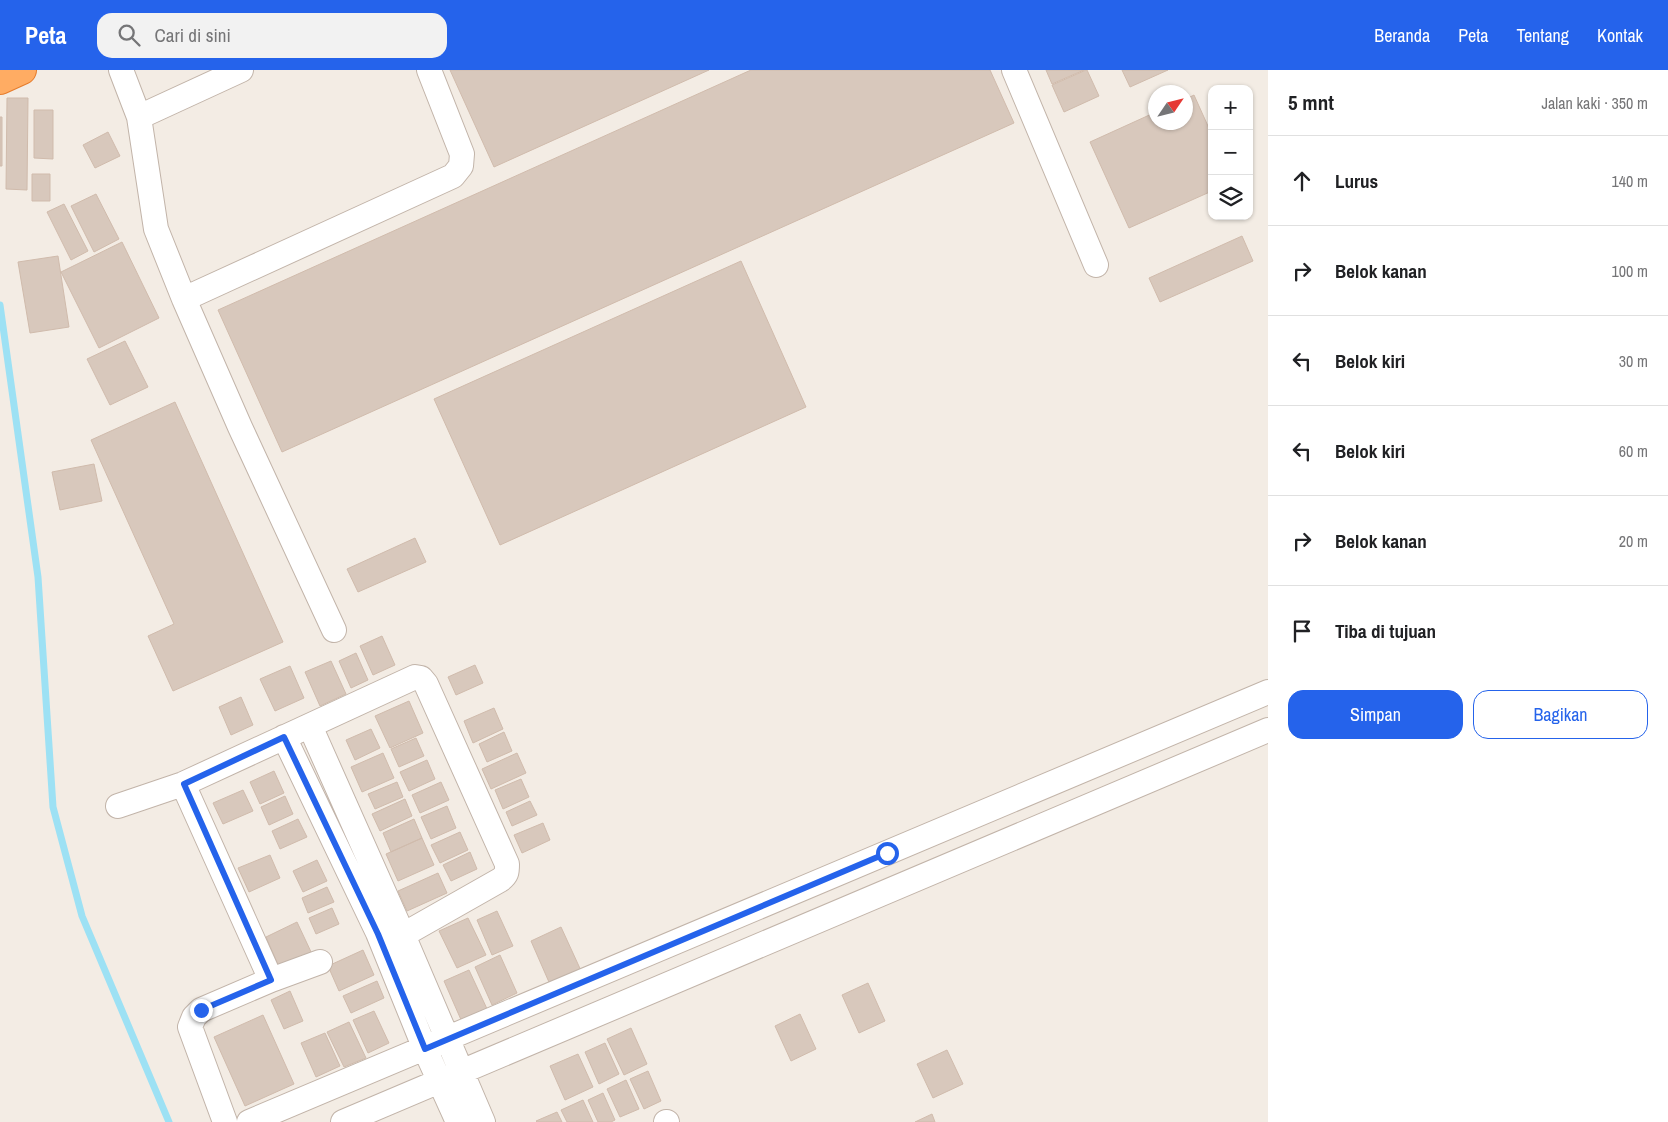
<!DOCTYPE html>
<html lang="id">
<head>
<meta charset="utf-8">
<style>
  :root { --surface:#fff; --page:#f2f2f2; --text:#202124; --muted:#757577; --line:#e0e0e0; --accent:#2563eb }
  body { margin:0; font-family:"Archivo Narrow",sans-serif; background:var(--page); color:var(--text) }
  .controls { position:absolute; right:15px; top:15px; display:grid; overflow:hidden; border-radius:10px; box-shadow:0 1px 4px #0004 }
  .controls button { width:45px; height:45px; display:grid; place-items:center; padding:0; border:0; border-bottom:1px solid var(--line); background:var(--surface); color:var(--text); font:25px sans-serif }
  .compass { position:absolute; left:1148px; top:15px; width:45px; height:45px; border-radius:50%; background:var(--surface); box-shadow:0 1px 4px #0004; rotate:55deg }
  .stop { position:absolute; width:15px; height:15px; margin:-11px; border:4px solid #2563eb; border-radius:50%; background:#fff }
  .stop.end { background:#2563eb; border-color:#fff; box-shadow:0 1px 5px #0008 }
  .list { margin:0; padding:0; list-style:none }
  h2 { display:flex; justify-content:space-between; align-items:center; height:65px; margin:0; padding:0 20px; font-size:21px }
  h2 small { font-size:16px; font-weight:400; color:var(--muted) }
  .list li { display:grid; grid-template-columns:32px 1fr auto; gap:15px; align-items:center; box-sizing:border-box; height:90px; padding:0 20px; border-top:1px solid var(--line) }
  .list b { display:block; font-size:19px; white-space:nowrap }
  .list em { font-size:16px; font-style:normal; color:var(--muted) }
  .actions { display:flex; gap:10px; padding:15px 20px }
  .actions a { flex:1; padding:11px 0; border:1px solid var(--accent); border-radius:15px; text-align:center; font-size:18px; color:var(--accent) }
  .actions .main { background:var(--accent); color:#fff }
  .icon { flex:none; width:28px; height:28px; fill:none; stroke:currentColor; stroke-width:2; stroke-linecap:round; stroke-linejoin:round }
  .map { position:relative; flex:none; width:1268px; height:1052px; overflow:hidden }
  header { display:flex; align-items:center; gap:30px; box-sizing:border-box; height:70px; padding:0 25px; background:var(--accent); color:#fff }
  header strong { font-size:24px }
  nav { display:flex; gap:28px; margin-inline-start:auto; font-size:18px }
  .search { width:350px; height:45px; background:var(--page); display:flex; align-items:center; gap:12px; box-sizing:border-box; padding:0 18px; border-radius:15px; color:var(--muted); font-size:19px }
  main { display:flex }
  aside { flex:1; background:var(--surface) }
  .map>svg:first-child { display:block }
</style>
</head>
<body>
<header>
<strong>Peta</strong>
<div class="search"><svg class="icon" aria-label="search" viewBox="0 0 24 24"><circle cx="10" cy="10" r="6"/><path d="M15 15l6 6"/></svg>Cari di sini</div>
<nav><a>Beranda</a><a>Peta</a><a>Tentang</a><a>Kontak</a></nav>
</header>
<main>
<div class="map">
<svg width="1268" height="1052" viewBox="0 0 1268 1052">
  <rect width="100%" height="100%" fill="#f3ece4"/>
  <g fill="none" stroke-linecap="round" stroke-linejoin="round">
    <!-- stream -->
    <path stroke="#9de1f4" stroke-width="7" d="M 0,235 L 38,507 L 53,737 L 82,846 L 169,1052"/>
  </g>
  <!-- building -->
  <path fill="#d8c8bc" stroke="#d0bbac" d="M 450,0 L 709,0 L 494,97 Z
    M 751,0 L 990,0 L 1014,53 L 282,382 L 218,240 Z
    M 1046,0 L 1084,0 L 1052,14 Z
    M 1086,0 L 1087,0 L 1099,26 L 1064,42 L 1052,15 Z
    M 1122,0 L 1168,0 L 1130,17 Z
    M 1194,25 L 1212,65 L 1212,121 L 1129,158 L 1090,72 L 1156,42 L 1156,52 L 1186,52 L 1186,29 Z
    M 7,28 L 28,28 L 27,120 L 6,119 Z
    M 34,40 L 53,40 L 53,89 L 34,88 Z
    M 0,47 L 2,47 L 2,96 L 0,96 Z
    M 108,62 L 120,86 L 95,98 L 83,75 Z
    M 32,104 L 50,104 L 50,131 L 32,131 Z
    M 96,124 L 119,169 L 94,182 L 71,136 Z
    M 64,134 L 88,181 L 71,190 L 47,142 Z
    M 1242,166 L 1253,191 L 1160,232 L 1149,208 Z
    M 122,172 L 159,248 L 99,278 L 61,202 Z
    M 58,186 L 69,257 L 30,263 L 18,192 Z
    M 741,191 L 806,337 L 500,475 L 434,329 Z
    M 125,271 L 148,317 L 110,335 L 87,289 Z
    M 175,332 L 283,572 L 173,621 L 148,566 L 174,554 L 91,370 Z
    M 94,394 L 102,431 L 60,440 L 52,402 Z
    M 415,468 L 426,492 L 358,522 L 347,499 Z
    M 382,566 L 395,595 L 373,605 L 360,576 Z
    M 356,583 L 368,610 L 351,618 L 339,591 Z
    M 331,591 L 346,624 L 320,636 L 305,602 Z
    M 475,595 L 483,613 L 456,625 L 448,607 Z
    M 290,596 L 304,628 L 275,641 L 260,609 Z
    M 241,627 L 253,655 L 231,665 L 219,637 Z
    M 409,631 L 423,663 L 390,678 L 375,646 Z
    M 494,638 L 503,659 L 473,673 L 464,651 Z
    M 371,659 L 380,678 L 355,690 L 346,670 Z
    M 504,662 L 512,681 L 487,692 L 479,674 Z
    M 416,668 L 424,686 L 399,697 L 391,679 Z
    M 383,683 L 394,708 L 362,722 L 351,697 Z
    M 517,683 L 526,703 L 491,719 L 482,699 Z
    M 427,690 L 435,709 L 409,721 L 400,702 Z
    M 274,701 L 284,723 L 260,734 L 250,712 Z
    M 521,709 L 529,727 L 503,739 L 495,720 Z
    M 397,712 L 403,727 L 375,739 L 368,724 Z
    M 441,712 L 449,730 L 420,743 L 412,725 Z
    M 243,720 L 253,741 L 223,754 L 213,733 Z
    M 285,726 L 293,744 L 269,755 L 261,737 Z
    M 405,729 L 412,746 L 380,761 L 372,744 Z
    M 530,731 L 537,745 L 512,756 L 506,742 Z
    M 447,736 L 456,758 L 431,769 L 421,747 Z
    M 298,749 L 307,767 L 280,779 L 272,761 Z
    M 414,749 L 422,768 L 391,782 L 383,763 Z
    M 543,753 L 550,770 L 522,783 L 514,765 Z
    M 460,762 L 468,780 L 440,793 L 431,775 Z
    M 422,768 L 434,795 L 398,811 L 386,784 Z
    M 470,782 L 477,799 L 451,811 L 443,795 Z
    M 270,785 L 280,808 L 249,822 L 238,798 Z
    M 317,790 L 327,811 L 303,822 L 293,801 Z
    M 438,803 L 447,823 L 407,841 L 398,821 Z
    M 327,817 L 334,832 L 308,843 L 302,828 Z
    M 332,838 L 339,854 L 316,864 L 309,848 Z
    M 497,841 L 513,876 L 492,885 L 477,850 Z
    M 468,848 L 486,885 L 457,898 L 439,861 Z
    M 297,852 L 312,884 L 280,899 L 266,867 Z
    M 561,857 L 583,905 L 552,919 L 531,871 Z
    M 363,880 L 374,905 L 339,921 L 328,896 Z
    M 500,885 L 517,923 L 492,935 L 475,897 Z
    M 469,900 L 488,941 L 462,952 L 444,911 Z
    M 377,911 L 384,928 L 351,943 L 343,926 Z
    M 868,913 L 885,951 L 859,963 L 842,925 Z
    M 290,921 L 303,951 L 284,959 L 271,930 Z
    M 374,941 L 389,973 L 368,983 L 353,950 Z
    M 800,944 L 816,979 L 791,991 L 775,956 Z
    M 263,945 L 294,1014 L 245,1036 L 214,967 Z
    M 349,952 L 366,988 L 344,997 L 327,962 Z
    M 631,958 L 647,994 L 624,1005 L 607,969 Z
    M 325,963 L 340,996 L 316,1007 L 301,973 Z
    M 605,973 L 619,1004 L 599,1014 L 585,982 Z
    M 947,980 L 963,1014 L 933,1028 L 917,994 Z
    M 578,984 L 593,1017 L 565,1030 L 550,996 Z
    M 648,1001 L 661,1031 L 644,1039 L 630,1009 Z
    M 626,1010 L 639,1039 L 620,1047 L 607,1019 Z
    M 603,1023 L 615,1050 L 611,1052 L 598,1052 L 588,1030 Z
    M 583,1030 L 593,1052 L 567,1052 L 561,1040 Z
    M 557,1042 L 562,1052 L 537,1052 L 536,1051 Z
    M 932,1044 L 935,1052 L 915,1052 Z"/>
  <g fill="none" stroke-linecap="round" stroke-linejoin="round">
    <!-- minor casing -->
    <g stroke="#c2b4a9" stroke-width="26">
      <path id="minor" d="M 121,0 L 139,47 L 156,159 L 184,229 L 240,357 L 334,560
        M 1014,0 L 1096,195
        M 139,47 L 241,0
        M 184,229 L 453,106 L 461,96 L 462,84 L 429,0
        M 310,656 L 403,865 L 483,1052
        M 284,667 L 378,863 L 425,979 L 458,1052
        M 183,714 L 271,910
        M 118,736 L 183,714 L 415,607 L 421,608 L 426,614 L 507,794 C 507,802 507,805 500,810 L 403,865
        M 225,1052 L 190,957 L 194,947 L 201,940 L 271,910 L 320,892
        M 249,1052 L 1268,622
        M 343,1052 L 1268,660
        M 666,1052 L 667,1052"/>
    </g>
    <!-- highway casing -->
    <g stroke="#e57c2c" stroke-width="30">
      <path id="highway" d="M 0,10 L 22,0"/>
    </g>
    <!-- minor -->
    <use href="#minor" stroke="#fff" stroke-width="24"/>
    <!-- highway -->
    <use href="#highway" stroke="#ffac63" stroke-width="28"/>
  </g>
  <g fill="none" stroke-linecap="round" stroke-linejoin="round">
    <!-- route -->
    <path stroke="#2563eb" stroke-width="6" d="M 201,940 L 271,910 L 184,714 L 284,667 L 378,864 L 425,979 L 887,783"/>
  </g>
</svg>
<div class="controls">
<button>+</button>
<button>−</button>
<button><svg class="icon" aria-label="layers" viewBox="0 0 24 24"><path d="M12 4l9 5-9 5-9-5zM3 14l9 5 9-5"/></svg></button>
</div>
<svg class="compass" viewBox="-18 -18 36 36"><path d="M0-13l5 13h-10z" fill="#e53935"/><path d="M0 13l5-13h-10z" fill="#757577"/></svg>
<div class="stop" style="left:887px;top:783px"></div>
<div class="stop end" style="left:201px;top:940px"></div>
</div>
<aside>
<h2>5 mnt<small>Jalan kaki · 350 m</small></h2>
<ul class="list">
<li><svg class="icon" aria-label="ahead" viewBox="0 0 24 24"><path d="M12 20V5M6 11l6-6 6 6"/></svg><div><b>Lurus</b></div><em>140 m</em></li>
<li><svg class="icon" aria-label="right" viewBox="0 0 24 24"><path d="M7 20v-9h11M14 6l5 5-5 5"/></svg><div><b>Belok kanan</b></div><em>100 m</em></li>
<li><svg class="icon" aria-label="left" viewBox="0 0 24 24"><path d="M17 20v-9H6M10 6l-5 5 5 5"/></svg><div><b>Belok kiri</b></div><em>30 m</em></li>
<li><svg class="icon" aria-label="left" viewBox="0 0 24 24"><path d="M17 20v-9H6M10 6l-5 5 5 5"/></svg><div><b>Belok kiri</b></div><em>60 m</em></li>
<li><svg class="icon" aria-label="right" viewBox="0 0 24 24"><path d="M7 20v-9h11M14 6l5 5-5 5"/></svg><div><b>Belok kanan</b></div><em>20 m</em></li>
<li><svg class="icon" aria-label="arrive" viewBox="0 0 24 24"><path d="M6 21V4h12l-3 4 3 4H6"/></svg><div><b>Tiba di tujuan</b></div></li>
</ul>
<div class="actions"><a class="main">Simpan</a><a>Bagikan</a></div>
</aside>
</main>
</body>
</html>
